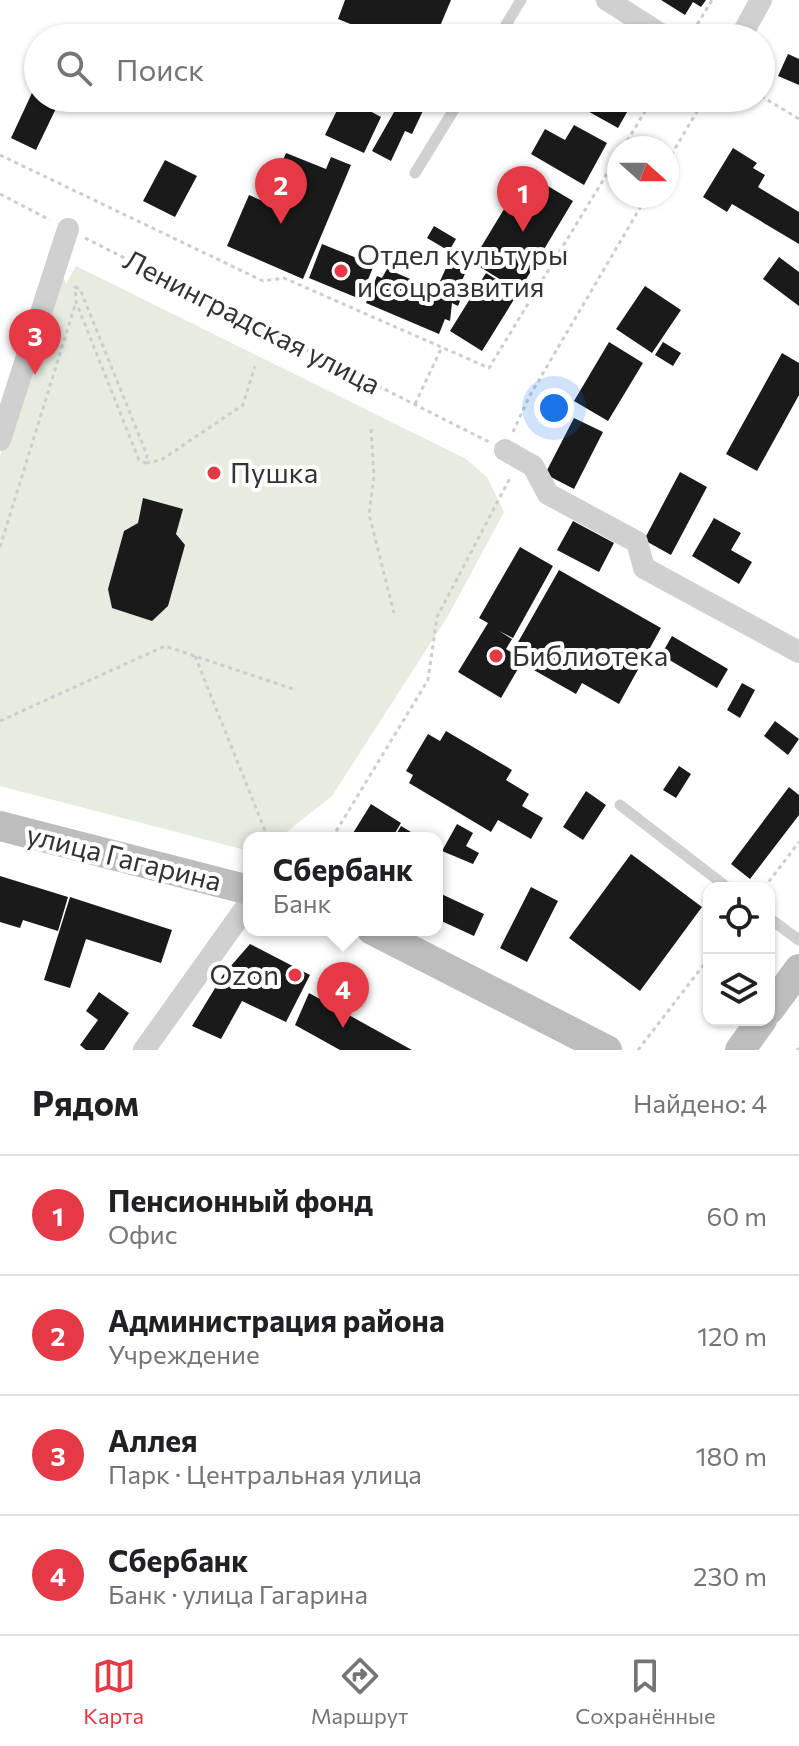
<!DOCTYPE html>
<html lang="ru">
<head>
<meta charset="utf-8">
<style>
  :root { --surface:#fff; --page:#f6f6f6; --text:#202124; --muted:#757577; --line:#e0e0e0; --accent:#e63946 }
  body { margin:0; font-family:Commissioner,sans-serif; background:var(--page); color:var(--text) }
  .controls { position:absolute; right:24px; bottom:24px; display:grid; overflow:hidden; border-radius:16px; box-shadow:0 2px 6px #0004 }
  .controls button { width:72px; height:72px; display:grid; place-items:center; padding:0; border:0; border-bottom:2px solid var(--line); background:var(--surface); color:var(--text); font:40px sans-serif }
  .compass { position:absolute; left:607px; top:136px; width:72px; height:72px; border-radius:50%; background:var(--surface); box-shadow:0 2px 6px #0004; rotate:111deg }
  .you { position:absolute; left:554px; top:408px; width:28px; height:28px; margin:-20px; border:6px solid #fff; border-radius:50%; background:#1a73e8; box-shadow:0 0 0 12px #1a73e833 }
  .badge { display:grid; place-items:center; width:52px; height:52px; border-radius:50%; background:var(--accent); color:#fff; font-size:26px; font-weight:700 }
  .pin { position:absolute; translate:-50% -66px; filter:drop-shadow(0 2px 4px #0008) }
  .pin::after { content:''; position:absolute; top:42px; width:28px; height:24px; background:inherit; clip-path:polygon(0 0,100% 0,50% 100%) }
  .popup { position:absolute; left:243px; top:832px; width:200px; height:104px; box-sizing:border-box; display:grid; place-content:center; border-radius:16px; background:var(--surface); filter:drop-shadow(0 2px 6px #0005); font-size:26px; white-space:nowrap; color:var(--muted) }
  .popup b { font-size:30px; color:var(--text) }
  .popup::after { content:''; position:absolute; left:50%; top:100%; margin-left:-16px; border:16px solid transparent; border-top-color:var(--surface) }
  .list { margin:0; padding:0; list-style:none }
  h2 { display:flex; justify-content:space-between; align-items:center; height:104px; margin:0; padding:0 32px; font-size:34px }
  h2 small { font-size:26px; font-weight:400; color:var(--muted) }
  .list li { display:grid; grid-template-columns:52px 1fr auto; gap:24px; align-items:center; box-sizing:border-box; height:120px; padding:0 32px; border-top:2px solid var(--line) }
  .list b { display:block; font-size:30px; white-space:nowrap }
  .list p { margin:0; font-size:26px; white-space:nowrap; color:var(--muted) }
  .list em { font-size:26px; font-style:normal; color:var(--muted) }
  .icon { flex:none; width:44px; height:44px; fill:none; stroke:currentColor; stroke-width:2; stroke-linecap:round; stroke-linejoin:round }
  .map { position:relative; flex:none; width:799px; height:1050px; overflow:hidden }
  .search { position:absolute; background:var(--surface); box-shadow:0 2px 6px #0004; left:24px; right:24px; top:24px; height:88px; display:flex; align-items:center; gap:20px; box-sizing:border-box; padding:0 28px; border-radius:44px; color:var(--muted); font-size:30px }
  .sheet { height:584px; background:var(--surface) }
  nav { display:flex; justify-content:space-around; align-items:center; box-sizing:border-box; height:112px; border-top:2px solid var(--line); background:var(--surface); font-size:22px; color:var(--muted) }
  nav a { display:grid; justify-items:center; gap:4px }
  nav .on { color:var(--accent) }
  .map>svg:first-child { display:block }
</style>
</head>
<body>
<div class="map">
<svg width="799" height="1050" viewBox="0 0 799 1050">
  <rect width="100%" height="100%" fill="#fff"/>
  <!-- green -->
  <path fill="#e6ecdf" d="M 59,265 L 66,284 L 76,266 L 466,459 L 487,477 L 504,512 L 448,616 L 332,796 L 279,838 L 249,838 L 249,851 L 0,786 L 0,456 Z"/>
  <!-- building -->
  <path fill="#1a1a1a" d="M 345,0 L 451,0 L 435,38 L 385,38 L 338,19 Z
    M 661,0 L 706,0 L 701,7 L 693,2 L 685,15 Z
    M 788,54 L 799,59 L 799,85 L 778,76 Z
    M 38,80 L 38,98 L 61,98 L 36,150 L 11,138 Z
    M 343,98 L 374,98 L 368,110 L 381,117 L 364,153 L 325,135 Z
    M 402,98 L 429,98 L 412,134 L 405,131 L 391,161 L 372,151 Z
    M 590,98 L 635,98 L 618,128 L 584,109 Z
    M 574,125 L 607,143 L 584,185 L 531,154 L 545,129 L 565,140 Z
    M 733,148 L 757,163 L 753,168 L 765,175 L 758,187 L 799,212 L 799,244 L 732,204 L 727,212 L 703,197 Z
    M 286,153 L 326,169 L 331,157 L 351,165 L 303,279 L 227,246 L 249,195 L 265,202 Z
    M 165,160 L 197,176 L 175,217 L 143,201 Z
    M 526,173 L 573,201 L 519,291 L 472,262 Z
    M 434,226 L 456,239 L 449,251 L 427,238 Z
    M 322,244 L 374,265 L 360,299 L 309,278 Z
    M 779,257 L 799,272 L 799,306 L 763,279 Z
    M 450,259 L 468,267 L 456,294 L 462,296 L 458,306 L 452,303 L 450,321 L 445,319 L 439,334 L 366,303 L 377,276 L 382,278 L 387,269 L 436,290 Z
    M 486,273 L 518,293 L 482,351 L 450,331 Z
    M 645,286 L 681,310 L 652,353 L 616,329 Z
    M 609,342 L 643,363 L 608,421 L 574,401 Z
    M 663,342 L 681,353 L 673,366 L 655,355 Z
    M 782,353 L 799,363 L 799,395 L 757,471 L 726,454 Z
    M 574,418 L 603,432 L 574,489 L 545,474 Z
    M 680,472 L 707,487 L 671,555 L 644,540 Z
    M 143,498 L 183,509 L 176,534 L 185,545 L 168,606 L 152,621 L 112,608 L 108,589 L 124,531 L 138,523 Z
    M 714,518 L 741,533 L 731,550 L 752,562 L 739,584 L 692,556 Z
    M 573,521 L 614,543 L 599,572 L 557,550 Z
    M 520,547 L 553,566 L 513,638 L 499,631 L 512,639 L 506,649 L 523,660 L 501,698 L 458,672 L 488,623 L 479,618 Z
    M 559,570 L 661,628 L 619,704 L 582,683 L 576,694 L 525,665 L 528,660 L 513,651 Z
    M 672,636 L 728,669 L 717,688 L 661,655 Z
    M 742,683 L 755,690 L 740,718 L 727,710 Z
    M 775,721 L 799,739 L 788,755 L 764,736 Z
    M 446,731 L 512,770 L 506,780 L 529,794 L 522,806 L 543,818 L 531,839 L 498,820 L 491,832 L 409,783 L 413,775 L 406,771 L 428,734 L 440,741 Z
    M 679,766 L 691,774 L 676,798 L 663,790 Z
    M 789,787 L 799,795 L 799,815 L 750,879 L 731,864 Z
    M 586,791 L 606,805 L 583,840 L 563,827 Z
    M 371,804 L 401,823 L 392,838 L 350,838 Z
    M 457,824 L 473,833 L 466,846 L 479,853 L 473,864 L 442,851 Z
    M 401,826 L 421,838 L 394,838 Z
    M 631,854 L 702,907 L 640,991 L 569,938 Z
    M 0,876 L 68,897 L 58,931 L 23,920 L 20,928 L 0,922 Z
    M 531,887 L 558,901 L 527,962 L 500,948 Z
    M 437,892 L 484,914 L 474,936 L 437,919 Z
    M 70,897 L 172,930 L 161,963 L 86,939 L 70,988 L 44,980 Z
    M 250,944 L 310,975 L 286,1022 L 242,1001 L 221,1039 L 192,1026 L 223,975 Z
    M 99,992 L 129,1013 L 104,1050 L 86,1050 L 80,1045 L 98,1020 L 86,1011 Z
    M 309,993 L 412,1050 L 340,1050 L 295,1025 Z"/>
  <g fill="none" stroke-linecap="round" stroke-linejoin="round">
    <!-- path -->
    <path stroke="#cdcdcd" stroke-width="3" stroke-dasharray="4 4" stroke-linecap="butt" d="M 689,38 L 712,0
      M 761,96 L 799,119
      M 623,148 L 653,98
      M 0,155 L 263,281 L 284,278 L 489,368 L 619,154
      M 667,162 L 705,98
      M 0,194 L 50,220
      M 85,238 L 489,442
      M 75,287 L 80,289 L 147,455 L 146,463 L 139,460 L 76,302 Z
      M 415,404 L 442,347
      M 371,429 L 374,476 L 369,514 L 394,613
      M 513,432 L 529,397 L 647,196
      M 146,463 L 161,460 L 243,405 L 255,366
      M 0,547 L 76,302
      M 195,656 L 268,838
      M 0,721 L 165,646 L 296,690
      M 332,838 L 428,680 L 437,617 L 510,478
      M 764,888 L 799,842
      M 638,1050 L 709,958
      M 797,1050 L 799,1048"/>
    <!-- lane -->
    <path stroke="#d0d0d0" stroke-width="11" d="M 498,38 L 521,0
      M 415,173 L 461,98
      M 620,805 L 728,888
      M 769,918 L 799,940"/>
    <!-- street -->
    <path stroke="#d0d0d0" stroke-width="22" d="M 607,0 L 667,38
      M 740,38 L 761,0
      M 0,440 L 68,229
      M 505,450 L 533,466 L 548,494 L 637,542 L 644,568 L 799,652
      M 144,1050 L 249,903"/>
    <!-- secondary -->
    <path stroke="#bdbdbd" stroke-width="30" d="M 0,826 L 249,890
      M 372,930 L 607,1050
      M 769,1010 L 799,969
      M 740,1050 L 762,1020"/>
  </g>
  <!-- markers -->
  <g fill="#e63946" stroke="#fff" stroke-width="3">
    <circle cx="341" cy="271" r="8"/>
    <circle cx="214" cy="473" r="8"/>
    <circle cx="496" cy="656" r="8"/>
    <circle cx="295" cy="975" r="8"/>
  </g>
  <g text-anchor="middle" stroke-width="8" stroke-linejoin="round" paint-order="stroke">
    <!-- poi labels -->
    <g font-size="28" fill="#333" stroke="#fff" text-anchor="start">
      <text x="357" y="265">Отдел культуры<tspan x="357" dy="32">и соцразвития</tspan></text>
      <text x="230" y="483">Пушка</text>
      <text x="512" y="666">Библиотека</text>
      <text x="279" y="985" text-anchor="end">Ozon</text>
    </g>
    <!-- street labels -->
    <g font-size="28" fill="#333" stroke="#fff">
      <text transform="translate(252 322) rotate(27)" y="10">Ленинградская улица</text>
      <text transform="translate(124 858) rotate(14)" y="10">улица Гагарина</text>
    </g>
  </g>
</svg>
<div class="controls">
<button><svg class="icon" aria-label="locate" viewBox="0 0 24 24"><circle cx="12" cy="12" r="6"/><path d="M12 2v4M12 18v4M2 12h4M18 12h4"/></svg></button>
<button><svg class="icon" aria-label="layers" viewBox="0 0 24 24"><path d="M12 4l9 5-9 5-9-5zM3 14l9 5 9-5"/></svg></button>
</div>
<svg class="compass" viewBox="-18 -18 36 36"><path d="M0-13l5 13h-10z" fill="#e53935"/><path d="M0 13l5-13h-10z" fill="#757577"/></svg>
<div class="you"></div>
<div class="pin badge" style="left:523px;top:232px">1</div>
<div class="pin badge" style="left:281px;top:224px">2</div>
<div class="pin badge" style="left:35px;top:375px">3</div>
<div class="pin badge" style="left:343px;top:1028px">4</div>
<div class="popup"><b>Сбербанк</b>Банк</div>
<div class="search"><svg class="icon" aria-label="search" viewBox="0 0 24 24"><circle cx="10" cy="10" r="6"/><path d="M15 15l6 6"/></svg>Поиск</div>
</div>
<section class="sheet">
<h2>Рядом<small>Найдено: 4</small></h2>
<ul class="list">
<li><span class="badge">1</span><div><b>Пенсионный фонд</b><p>Офис</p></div><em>60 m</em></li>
<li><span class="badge">2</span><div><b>Администрация района</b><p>Учреждение</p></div><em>120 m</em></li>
<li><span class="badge">3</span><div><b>Аллея</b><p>Парк · Центральная улица</p></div><em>180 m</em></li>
<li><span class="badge">4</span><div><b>Сбербанк</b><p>Банк · улица Гагарина</p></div><em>230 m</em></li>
</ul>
</section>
<nav>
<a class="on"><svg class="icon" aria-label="map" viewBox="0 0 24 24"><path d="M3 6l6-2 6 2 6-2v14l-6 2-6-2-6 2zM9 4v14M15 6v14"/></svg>Карта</a>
<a><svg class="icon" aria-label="directions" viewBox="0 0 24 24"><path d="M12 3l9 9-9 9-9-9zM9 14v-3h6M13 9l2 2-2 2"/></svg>Маршрут</a>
<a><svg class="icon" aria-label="saved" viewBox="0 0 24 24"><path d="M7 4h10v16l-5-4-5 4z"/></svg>Сохранённые</a>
</nav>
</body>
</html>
